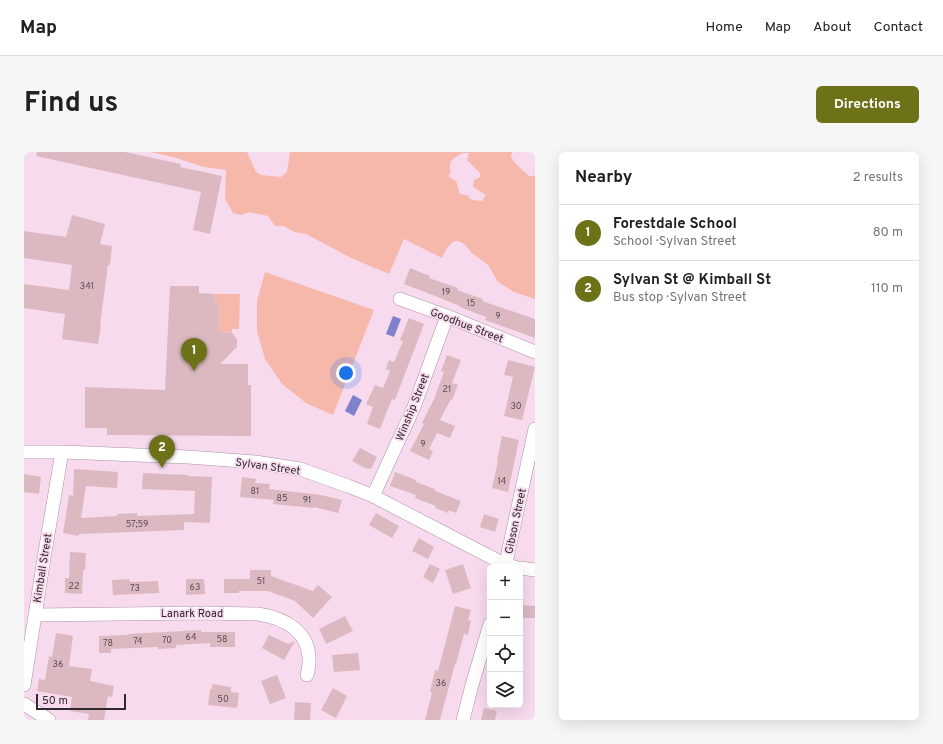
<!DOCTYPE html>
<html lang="en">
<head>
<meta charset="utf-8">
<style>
  :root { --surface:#fff; --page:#f6f6f6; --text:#202124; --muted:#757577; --line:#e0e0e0; --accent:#6d7219 }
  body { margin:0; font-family:Overpass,sans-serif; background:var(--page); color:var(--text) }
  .controls { position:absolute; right:12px; bottom:12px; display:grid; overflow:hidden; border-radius:6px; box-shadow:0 4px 16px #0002 }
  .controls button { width:36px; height:36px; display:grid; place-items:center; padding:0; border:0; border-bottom:1px solid var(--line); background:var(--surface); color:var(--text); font:20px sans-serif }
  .scale { position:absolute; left:12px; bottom:10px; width:90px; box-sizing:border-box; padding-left:4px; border:2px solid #32282f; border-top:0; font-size:11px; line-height:14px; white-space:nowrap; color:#32282f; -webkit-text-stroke:3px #f7daee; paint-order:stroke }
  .you { position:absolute; left:322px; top:221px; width:14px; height:14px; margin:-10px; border:3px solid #fff; border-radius:50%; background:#1a73e8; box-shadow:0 0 0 6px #1a73e833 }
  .badge { display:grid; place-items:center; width:26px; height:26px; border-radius:50%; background:var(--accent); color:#fff; font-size:13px; font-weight:700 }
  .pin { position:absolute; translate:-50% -33px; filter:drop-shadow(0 1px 2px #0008) }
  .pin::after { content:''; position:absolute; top:21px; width:14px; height:12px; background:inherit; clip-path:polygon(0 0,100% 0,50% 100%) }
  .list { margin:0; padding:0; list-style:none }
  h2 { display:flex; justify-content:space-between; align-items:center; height:52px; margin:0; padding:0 16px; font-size:17px }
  h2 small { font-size:13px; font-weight:400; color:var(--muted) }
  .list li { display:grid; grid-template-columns:26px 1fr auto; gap:12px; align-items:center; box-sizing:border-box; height:56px; padding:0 16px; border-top:1px solid var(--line) }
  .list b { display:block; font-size:15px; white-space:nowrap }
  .list p { margin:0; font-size:13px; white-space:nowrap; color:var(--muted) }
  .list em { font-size:13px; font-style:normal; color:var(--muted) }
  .icon { flex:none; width:22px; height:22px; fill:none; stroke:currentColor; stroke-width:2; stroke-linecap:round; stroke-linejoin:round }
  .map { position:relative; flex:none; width:511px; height:568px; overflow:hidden; border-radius:6px }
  header { display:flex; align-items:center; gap:24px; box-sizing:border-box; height:56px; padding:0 20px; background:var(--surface); border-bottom:1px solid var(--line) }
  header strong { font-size:19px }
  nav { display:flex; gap:22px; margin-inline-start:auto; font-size:14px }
  .intro { display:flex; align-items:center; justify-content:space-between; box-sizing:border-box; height:96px; padding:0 24px }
  h1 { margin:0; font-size:28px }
  .button { padding:10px 18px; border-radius:6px; background:var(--accent); color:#fff; font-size:14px; font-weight:700 }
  main { display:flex; gap:24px; padding:0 24px }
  aside { flex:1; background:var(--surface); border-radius:6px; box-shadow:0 4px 16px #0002 }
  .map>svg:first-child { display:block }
</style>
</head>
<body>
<header>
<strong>Map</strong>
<nav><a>Home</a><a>Map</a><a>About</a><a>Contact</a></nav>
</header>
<div class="intro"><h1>Find us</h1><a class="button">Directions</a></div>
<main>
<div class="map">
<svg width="511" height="568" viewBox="0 0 511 568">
  <rect width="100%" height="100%" fill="#f7daee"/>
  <!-- green -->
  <path fill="#f7b8ac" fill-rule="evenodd" d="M 127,0 L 223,0 L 232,20 L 237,23 L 257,25 L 263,20 L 266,0 L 488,0 L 487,4 L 490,10 L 505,24 L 511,24 L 511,147 L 490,140 L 474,130 L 464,113 L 448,101 L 440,92 L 434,89 L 430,89 L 423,96 L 418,106 L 380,87 L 365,122 L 327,106 L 282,82 L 270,80 L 260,74 L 251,74 L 244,64 L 225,60 L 217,63 L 209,61 L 201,47 L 202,18 L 180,15 L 149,5 ZM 438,1 L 445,1 L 443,8 L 456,21 L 456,25 L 450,28 L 449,35 L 462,43 L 458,49 L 448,48 L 443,43 L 436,42 L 432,29 L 424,24 L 427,21 C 423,9 429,7 438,1 Z
    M 241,120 L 350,158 L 309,263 L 282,251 L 258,232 L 241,207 L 233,179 L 233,149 Z
    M 191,142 L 216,142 L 215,177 L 208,177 L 208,181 L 200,180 L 197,182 L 193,180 L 194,179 L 194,150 L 190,150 Z"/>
  <!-- water -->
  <path fill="#8081cb" d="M 369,164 L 377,167 L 370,185 L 362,182 Z
    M 329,243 L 338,248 L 330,264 L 321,259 Z"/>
  <!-- building -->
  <path fill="#dcb9c0" d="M 13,0 L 101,0 L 157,12 L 156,15 L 198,24 L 186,82 L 169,78 L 177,40 L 12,4 Z
    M 48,63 L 81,72 L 76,92 L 88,94 L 86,113 L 84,113 L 76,173 L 77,173 L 74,192 L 38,187 L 41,162 L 0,156 L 0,132 L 45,138 L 48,113 L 0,106 L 0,79 L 42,85 Z
    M 386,116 L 406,124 L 405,126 L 434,136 L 433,138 L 459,147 L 458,149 L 511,167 L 511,186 L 461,168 L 462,165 L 436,155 L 436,154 L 411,144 L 380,132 Z
    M 146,134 L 175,134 L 175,141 L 191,142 L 190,150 L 194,150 L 194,180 L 208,181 L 213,187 L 213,195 L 196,212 L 224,212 L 224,233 L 227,233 L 227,284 L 83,283 L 83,276 L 61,276 L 61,235 L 141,238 Z
    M 385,166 L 400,172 L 371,248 L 368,247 L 356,277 L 343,272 L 349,255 L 342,252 L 351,233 L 359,236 L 366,219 L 362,217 L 365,208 L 370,210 L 379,189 L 376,188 Z
    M 423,203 L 437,208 L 428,231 L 434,233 L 428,248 L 427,247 L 416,268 L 431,274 L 426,286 L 413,281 L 405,297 L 409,299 L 405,308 L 386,299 L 400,272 L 398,271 L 410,247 L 420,220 L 417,219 Z
    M 484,208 L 511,215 L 498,268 L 480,264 L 489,225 L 480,223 Z
    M 478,284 L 495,288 L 484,340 L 468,336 L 474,309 L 473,309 Z
    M 336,296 L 353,305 L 347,317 L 341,316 L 328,309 Z
    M 50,317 L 94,320 L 93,336 L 62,334 L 57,366 L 93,364 L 93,362 L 113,361 L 113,364 L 170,362 L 171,339 L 118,337 L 119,321 L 164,323 L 164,324 L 188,325 L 186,371 L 160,370 L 160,378 L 55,382 L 55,384 L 39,381 L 45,343 L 49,344 Z
    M 371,320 L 392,328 L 392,330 L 411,337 L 411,339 L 437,349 L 432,361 L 425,358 L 424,361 L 411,356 L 412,354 L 391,346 L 392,343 L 366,334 Z
    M 0,322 L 17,325 L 15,342 L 0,340 Z
    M 218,325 L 232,327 L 231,331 L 246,332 L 245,337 L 297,343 L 318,348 L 314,361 L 290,355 L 290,356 L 249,352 L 250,348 L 216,345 Z
    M 352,361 L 375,374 L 368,386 L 345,373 Z
    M 460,362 L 475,367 L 471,380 L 456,375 Z
    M 395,386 L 410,395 L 404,407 L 388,399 Z
    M 46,400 L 62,401 L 61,418 L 59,418 L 58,442 L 41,441 L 41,426 L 45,426 Z
    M 406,412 L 416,417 L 409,431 L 399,425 Z
    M 439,412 L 447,436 L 429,442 L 421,418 Z
    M 226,418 L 247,418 L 247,424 L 289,439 L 294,433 L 308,445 L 289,466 L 271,449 L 244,439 L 215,439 L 215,441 L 200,441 L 200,427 L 226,427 Z
    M 105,427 L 106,430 L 134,429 L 135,441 L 89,443 L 88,428 Z
    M 162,427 L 180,427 L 181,442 L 162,443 Z
    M 496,453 L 511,454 L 511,466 L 496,466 Z
    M 431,454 L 447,458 L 444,468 L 447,469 L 444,483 L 440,482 L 432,512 L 431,512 L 416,568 L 401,568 L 408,541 L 406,540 L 411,518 L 414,519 Z
    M 321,464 L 329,479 L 302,492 L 295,477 Z
    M 177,478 L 177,480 L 211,480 L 211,495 L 186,495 L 186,491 L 152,493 L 152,496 L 134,497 L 134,495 L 87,497 L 87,501 L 75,501 L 75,484 L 104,483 L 104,482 Z
    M 32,481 L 49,484 L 45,514 L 68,517 L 66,529 L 90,534 L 88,545 L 84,544 L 80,568 L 64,568 L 65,562 L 46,559 L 48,545 L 13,539 L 15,527 L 21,528 L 25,504 L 28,505 Z
    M 245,483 L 264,492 L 271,489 L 260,508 L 238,496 Z
    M 334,501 L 336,518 L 310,520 L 308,503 Z
    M 253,523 L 262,546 L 246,552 L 237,529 Z
    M 188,532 L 207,535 L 207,540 L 215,541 L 213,556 L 184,553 L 186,537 L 188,537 Z
    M 309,536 L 323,544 L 312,566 L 297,558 Z
    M 271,550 L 287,551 L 286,568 L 270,568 Z
    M 460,556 L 473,559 L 471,568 L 457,568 Z"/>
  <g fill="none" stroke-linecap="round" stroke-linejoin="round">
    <!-- minor casing -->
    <g stroke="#ac91a4" stroke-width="14">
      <path id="minor" d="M 376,147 L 423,164 L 511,200
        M 0,300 L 38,300 L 164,305 L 231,310 L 276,317 L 324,334 L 349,344 L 482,413 L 491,415
        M 349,344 L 390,255 L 423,164
        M 481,415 L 511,277
        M 496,416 L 511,418
        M 11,463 L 177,461 L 234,462 C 261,466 287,480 285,511 C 285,515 284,519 283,523
        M 0,533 L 21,400 L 38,300
        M 0,552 L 25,568
        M 439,568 L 448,533 L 466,472"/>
    </g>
    <!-- minor -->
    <use href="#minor" stroke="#fff" stroke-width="13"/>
  </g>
  <g text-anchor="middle" stroke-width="3.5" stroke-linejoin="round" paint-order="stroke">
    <!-- number labels -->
    <g font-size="9" fill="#5c4c53">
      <text x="63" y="137">341</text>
      <text x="422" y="143">19</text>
      <text x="447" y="154">15</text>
      <text x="474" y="167">9</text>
      <text x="423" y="240">21</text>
      <text x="492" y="257">30</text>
      <text x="399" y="295">9</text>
      <text x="478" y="332">14</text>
      <text x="231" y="342">81</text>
      <text x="258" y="349">85</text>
      <text x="283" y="351">91</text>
      <text x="113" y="375">57;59</text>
      <text x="237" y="432">51</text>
      <text x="50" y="437">22</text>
      <text x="171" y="438">63</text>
      <text x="111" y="439">73</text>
      <text x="167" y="488">64</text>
      <text x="198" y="490">58</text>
      <text x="143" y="491">70</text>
      <text x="114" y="492">74</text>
      <text x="84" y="494">78</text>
      <text x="34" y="515">36</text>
      <text x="417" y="534">36</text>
      <text x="199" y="550">50</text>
    </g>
    <!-- street labels -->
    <g font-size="11" fill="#32282f" stroke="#f7daee">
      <text transform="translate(443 173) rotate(21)" y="4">Goodhue Street</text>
      <text transform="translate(388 255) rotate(-68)" y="4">Winship Street</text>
      <text transform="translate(244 314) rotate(8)" y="4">Sylvan Street</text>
      <text transform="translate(491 369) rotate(-78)" y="4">Gibson Street</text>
      <text transform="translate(18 416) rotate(-81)" y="4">Kimball Street</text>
      <text x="168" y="465">Lanark Road</text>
    </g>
  </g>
</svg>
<div class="controls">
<button>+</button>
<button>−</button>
<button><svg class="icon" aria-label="locate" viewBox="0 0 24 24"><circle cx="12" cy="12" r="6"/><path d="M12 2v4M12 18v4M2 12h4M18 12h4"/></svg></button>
<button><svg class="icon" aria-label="layers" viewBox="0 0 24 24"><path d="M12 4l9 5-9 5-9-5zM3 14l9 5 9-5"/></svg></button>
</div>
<div class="scale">50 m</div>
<div class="you"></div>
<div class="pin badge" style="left:170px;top:219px">1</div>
<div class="pin badge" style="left:138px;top:316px">2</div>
</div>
<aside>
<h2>Nearby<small>2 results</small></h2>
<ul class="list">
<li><span class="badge">1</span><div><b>Forestdale School</b><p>School · Sylvan Street</p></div><em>80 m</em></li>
<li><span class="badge">2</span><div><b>Sylvan St @ Kimball St</b><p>Bus stop · Sylvan Street</p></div><em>110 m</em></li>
</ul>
</aside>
</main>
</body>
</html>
